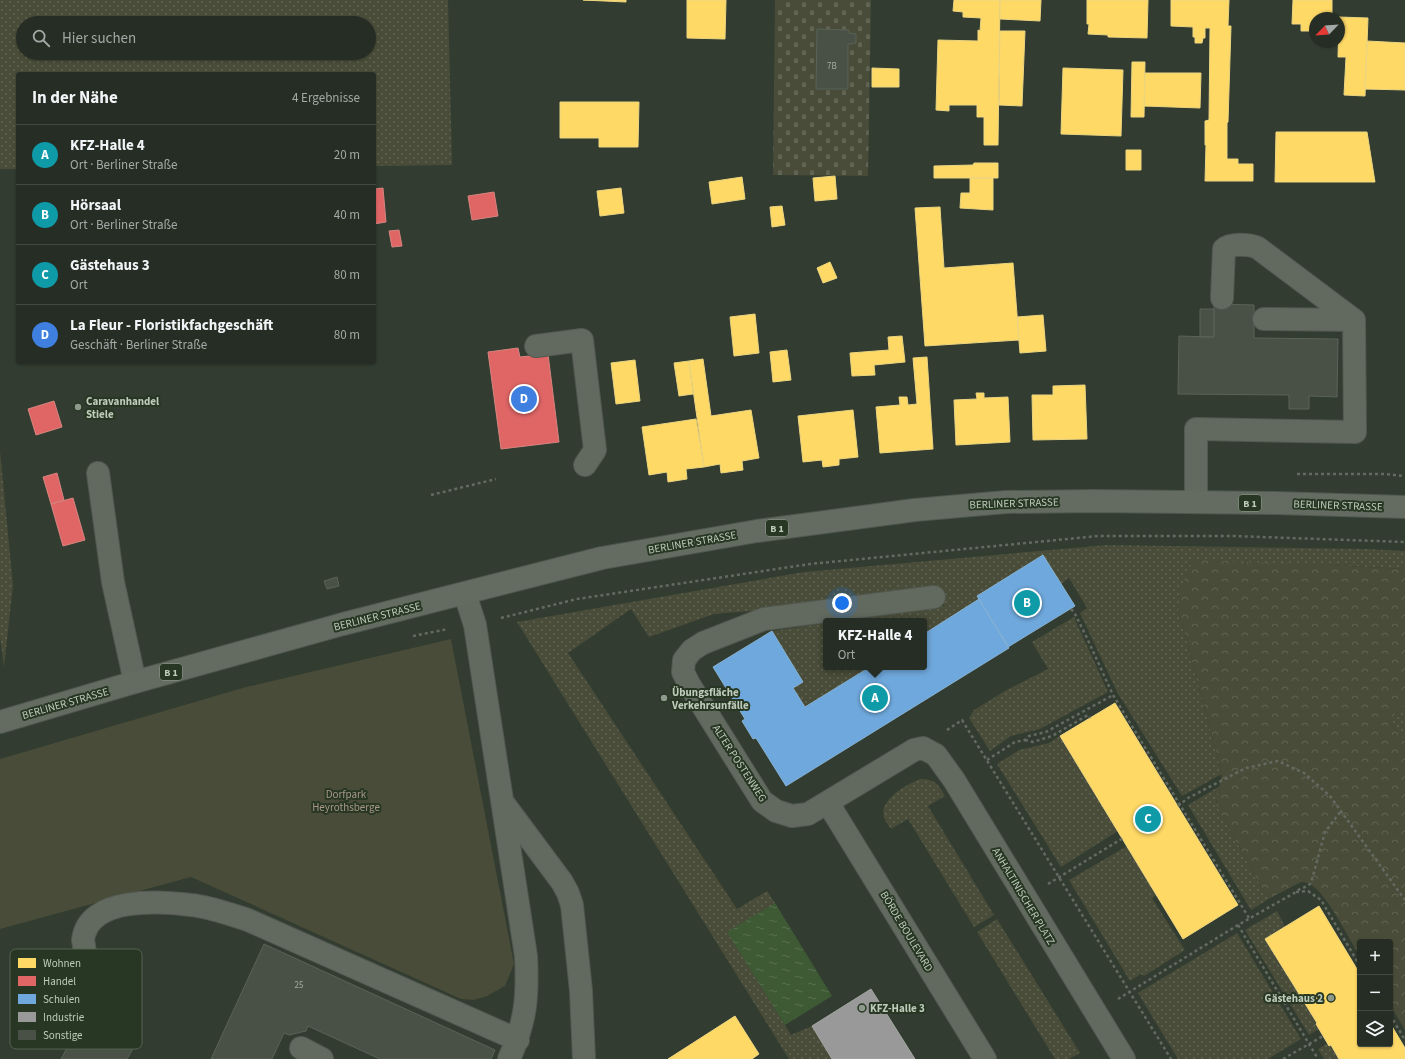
<!DOCTYPE html>
<html lang="de">
<head>
<meta charset="utf-8">
<style>
  :root { --surface:#262d24; --page:#2e352c; --text:#f1f3f6; --muted:#a4a8a6; --line:#424941; --accent:#ea580c }
  body { margin:0; font-family:"Source Sans 3",sans-serif; background:var(--page); color:var(--text) }
  .controls { position:absolute; right:12px; bottom:12px; display:grid; overflow:hidden; border-radius:4px; box-shadow:0 1px 3px #0004 }
  .controls button { width:36px; height:36px; display:grid; place-items:center; padding:0; border:0; border-bottom:1px solid var(--line); background:var(--surface); color:var(--text); font:20px sans-serif }
  .compass { position:absolute; left:1309px; top:12px; width:36px; height:36px; border-radius:50%; background:var(--surface); box-shadow:0 1px 3px #0004; rotate:245deg }
  .you { position:absolute; left:842px; top:603px; width:14px; height:14px; margin:-10px; border:3px solid #fff; border-radius:50%; background:#1a73e8; box-shadow:0 0 0 6px #1a73e833 }
  .badge { display:grid; place-items:center; width:26px; height:26px; border-radius:50%; background:var(--accent); color:#fff; font-size:13px; font-weight:700 }
  .pin { position:absolute; translate:-50% -50%; border:2px solid #fff; box-shadow:0 1px 4px #0006 }
  .popup { position:absolute; left:823px; top:618px; width:104px; height:52px; box-sizing:border-box; display:grid; place-content:center; border-radius:4px; background:var(--surface); filter:drop-shadow(0 1px 3px #0005); font-size:13px; white-space:nowrap; color:var(--muted) }
  .popup b { font-size:15px; color:var(--text) }
  .popup::after { content:''; position:absolute; left:50%; top:100%; margin-left:-8px; border:8px solid transparent; border-top-color:var(--surface) }
  .list { margin:0; padding:0; list-style:none }
  h2 { display:flex; justify-content:space-between; align-items:center; height:52px; margin:0; padding:0 16px; font-size:17px }
  h2 small { font-size:13px; font-weight:400; color:var(--muted) }
  .list li { display:grid; grid-template-columns:26px 1fr auto; gap:12px; align-items:center; box-sizing:border-box; height:60px; padding:0 16px; border-top:1px solid var(--line) }
  .list b { display:block; font-size:15px; white-space:nowrap }
  .list p { margin:0; font-size:13px; white-space:nowrap; color:var(--muted) }
  .list em { font-size:13px; font-style:normal; color:var(--muted) }
  .icon { flex:none; width:22px; height:22px; fill:none; stroke:currentColor; stroke-width:2; stroke-linecap:round; stroke-linejoin:round }
  .map { position:relative; flex:none; width:1405px; height:1059px; overflow:hidden }
  .search { position:absolute; background:var(--surface); box-shadow:0 1px 3px #0004; left:16px; top:16px; width:360px; height:44px; display:flex; align-items:center; gap:10px; box-sizing:border-box; padding:0 14px; border-radius:22px; color:var(--muted); font-size:15px }
  .panel { position:absolute; background:var(--surface); box-shadow:0 1px 3px #0004; left:16px; top:72px; width:360px; height:292px; border-radius:4px }
  .map>svg:first-child { display:block }
</style>
</head>
<body>
<div class="map">
<svg width="1405" height="1059" viewBox="0 0 1405 1059">
  <defs>
    <pattern id="grass-dots" width="8" height="8" patternUnits="userSpaceOnUse"><rect width="8" height="8" fill="#484c38"/><path d="M2 2h.1M6 6h.1" fill="none" stroke="#616453" stroke-width="1.8" stroke-linecap="round"/></pattern>
    <pattern id="forest-crowns" width="20" height="18" patternUnits="userSpaceOnUse"><rect width="20" height="18" fill="#484c38"/><path d="M2 6a3 3 0 1 1 6 0M12 15a3 3 0 1 1 6 0" fill="none" stroke="#616453"/></pattern>
    <pattern id="cemetery-stones" width="16" height="16" patternUnits="userSpaceOnUse"><rect width="16" height="16" fill="#484c38"/><path d="M2 7V4a2 2 0 0 1 4 0v3zM10 15v-3a2 2 0 0 1 4 0v3z" fill="#616453"/></pattern>
    <pattern id="water-ripples" width="26" height="14" patternUnits="userSpaceOnUse"><rect width="26" height="14" fill="#3d5a35"/><path d="M2 4q2-2 4 0t4 0M15 11q2-2 4 0t4 0" fill="none" stroke="#577050"/></pattern>
  </defs>
  <rect width="100%" height="100%" fill="#323c30"/>
  <!-- grass -->
  <path fill="url(#grass-dots)" fill-rule="evenodd" d="M 0,0 L 448,0 L 452,165 L 374,166 L 374,74 L 18,74 L 18,169 L 0,169 ZM 23,23 L 369,23 L 369,53 L 23,53 Z
    M 0,451 L 13,585 L 4,667 L 0,637 Z
    M 1107,545 L 1367,549 L 1405,551 L 1405,569 L 1329,565 L 1178,608 L 1222,774 L 1182,796 L 1117,692 L 1080,613 L 1087,608 L 1069,578 L 1061,584 L 1043,555 L 978,596 L 979,599 L 924,634 L 924,621 L 840,621 L 944,606 L 942,588 L 764,610 L 714,614 L 649,637 L 631,609 L 568,653 L 737,909 L 767,891 L 775,903 L 728,932 L 791,1035 L 812,1026 L 832,1059 L 789,1059 L 517,622 L 804,572 Z
    M 1074,617 L 1108,692 L 1040,729 L 1011,736 L 990,751 L 969,718 L 974,710 L 1005,691 L 1048,669 L 1032,642 Z
    M 826,623 L 826,667 L 870,667 L 805,707 L 793,688 L 803,682 L 772,631 Z
    M 1405,704 L 1405,741 L 1388,721 Z
    M 1060,736 L 1118,831 L 1061,867 L 997,764 L 1019,750 L 1049,743 Z
    M 920,779 C 935,779 938,784 945,796 L 928,806 L 994,915 L 974,927 L 908,819 L 891,829 C 889,826 886,822 884,818 C 878,800 907,784 920,779 Z
    M 1220,786 L 1216,804 L 1265,894 L 1272,897 L 1251,910 L 1188,805 Z
    M 1127,846 L 1157,895 L 1152,898 L 1185,950 L 1144,976 L 1141,974 L 1130,981 L 1069,880 Z
    M 1277,911 L 1285,927 L 1266,939 L 1317,1023 L 1316,1024 L 1319,1029 L 1309,1035 L 1245,930 Z
    M 997,919 L 1080,1053 L 1069,1059 L 1055,1059 L 977,932 Z
    M 1237,933 L 1301,1039 L 1268,1059 L 1178,1059 L 1138,993 Z
    M 1328,1043 L 1329,1046 L 1331,1045 L 1339,1059 L 1324,1059 L 1318,1049 Z"/>
  <!-- forest -->
  <path fill="url(#forest-crowns)" d="M 1193,560 L 1329,565 L 1405,569 L 1405,704 L 1388,721 L 1405,741 L 1405,1030 L 1390,1005 L 1390,942 L 1360,942 L 1360,956 C 1349,939 1328,897 1313,886 C 1310,883 1305,882 1301,882 L 1272,897 L 1265,894 L 1216,804 L 1222,774 L 1178,608 L 1181,587 Z"/>
  <!-- cemetery -->
  <path fill="url(#cemetery-stones)" d="M 775,0 L 871,0 L 868,176 L 773,175 Z"/>
  <!-- green -->
  <path fill="#484c38" d="M 451,639 L 514,964 L 505,986 L 487,996 L 474,1000 L 461,999 L 191,877 L 0,929 L 0,759 L 246,687 Z"/>
  <!-- water -->
  <path fill="url(#water-ripples)" d="M 775,903 L 832,996 L 785,1025 L 727,932 Z"/>
  <!-- homes -->
  <path fill="#ffd966" stroke="#ecd580" d="M 583,0 L 626,0 L 626,2 Z
    M 687,0 L 726,0 L 725,39 L 687,38 Z
    M 954,0 L 1000,0 L 998,145 L 984,145 L 984,117 L 977,117 L 977,105 L 949,105 L 949,111 L 936,110 L 938,40 L 978,41 L 978,30 L 980,31 L 981,18 L 963,17 L 963,12 L 953,11 Z
    M 1000,0 L 1041,0 L 1040,21 L 1000,19 Z
    M 1087,0 L 1148,0 L 1147,38 L 1108,37 L 1108,35 L 1088,34 L 1089,24 L 1087,24 Z
    M 1171,0 L 1229,0 L 1228,26 L 1231,26 L 1228,122 L 1227,123 L 1227,159 L 1238,159 L 1238,164 L 1253,164 L 1253,181 L 1205,181 L 1206,145 L 1205,145 L 1205,121 L 1209,120 L 1210,28 L 1205,28 L 1205,38 L 1203,38 L 1202,43 L 1195,43 L 1195,37 L 1193,37 L 1193,27 L 1171,26 Z
    M 1293,0 L 1332,0 L 1332,18 L 1315,18 L 1315,31 L 1301,31 L 1301,24 L 1292,24 Z
    M 1339,17 L 1368,18 L 1365,96 L 1344,95 L 1346,57 L 1338,57 Z
    M 1000,31 L 1025,31 L 1022,106 L 999,105 Z
    M 1367,41 L 1405,43 L 1405,90 L 1365,89 Z
    M 1132,62 L 1145,62 L 1144,117 L 1131,117 Z
    M 872,68 L 899,69 L 899,87 L 872,87 Z
    M 1063,68 L 1123,70 L 1121,136 L 1061,134 Z
    M 1145,73 L 1201,73 L 1200,108 L 1144,106 Z
    M 560,102 L 639,102 L 638,147 L 599,147 L 599,138 L 560,138 Z
    M 1276,132 L 1367,132 L 1375,182 L 1275,182 Z
    M 1126,150 L 1141,150 L 1141,170 L 1126,170 Z
    M 974,163 L 998,163 L 998,178 L 934,178 L 934,166 L 973,165 Z
    M 835,176 L 837,199 L 815,201 L 813,178 Z
    M 742,177 L 745,199 L 712,204 L 709,182 Z
    M 970,178 L 993,178 L 993,210 L 960,208 L 961,193 L 970,193 Z
    M 621,188 L 624,213 L 600,216 L 597,191 Z
    M 782,206 L 785,225 L 772,227 L 770,207 Z
    M 940,207 L 944,268 L 1013,263 L 1019,340 L 925,346 L 915,208 Z
    M 830,262 L 837,278 L 823,283 L 817,268 Z
    M 755,314 L 759,353 L 734,356 L 730,317 Z
    M 1043,315 L 1046,351 L 1020,353 L 1017,317 Z
    M 902,336 L 905,362 L 874,365 L 875,375 L 852,376 L 850,353 L 889,350 L 888,337 Z
    M 787,350 L 791,380 L 773,382 L 770,352 Z
    M 927,357 L 933,449 L 880,453 L 876,407 L 900,405 L 899,397 L 907,397 L 908,405 L 917,404 L 913,358 Z
    M 703,359 L 711,416 L 751,410 L 759,458 L 742,461 L 743,470 L 721,473 L 720,464 L 704,467 L 689,361 Z
    M 635,360 L 640,401 L 616,404 L 611,363 Z
    M 689,361 L 693,394 L 679,396 L 674,363 Z
    M 1085,385 L 1087,439 L 1033,440 L 1032,395 L 1053,395 L 1053,386 Z
    M 976,393 L 984,393 L 984,398 L 1008,397 L 1010,442 L 956,445 L 954,400 L 977,399 Z
    M 853,410 L 858,457 L 839,459 L 839,465 L 823,467 L 822,460 L 803,462 L 798,416 Z
    M 696,419 L 704,467 L 686,469 L 687,479 L 668,482 L 667,472 L 649,475 L 642,427 Z
    M 1115,703 L 1238,905 L 1183,939 L 1060,736 Z
    M 1319,906 L 1360,974 L 1360,1044 L 1390,1044 L 1390,1023 L 1405,1048 L 1405,1059 L 1339,1059 L 1331,1045 L 1329,1046 L 1316,1024 L 1317,1023 L 1265,939 Z
    M 735,1016 L 759,1054 L 752,1059 L 668,1059 Z"/>
  <!-- shops -->
  <path fill="#e06666" stroke="#d68480" d="M 383,188 L 386,222 L 374,224 L 374,189 Z
    M 494,192 L 498,216 L 472,220 L 468,196 Z
    M 399,230 L 402,246 L 392,247 L 389,231 Z
    M 518,348 L 520,357 L 548,354 L 559,442 L 501,449 L 488,352 Z
    M 54,401 L 62,427 L 36,435 L 28,409 Z
    M 57,473 L 64,500 L 51,504 L 43,477 Z
    M 73,498 L 85,540 L 63,546 L 51,504 Z"/>
  <!-- schools -->
  <path fill="#6fa8dc" stroke="#87b2d2" d="M 1043,555 L 1075,606 L 1008,647 L 977,596 Z
    M 979,599 L 1009,648 L 786,786 L 756,738 L 753,739 L 742,721 L 745,719 L 713,667 L 772,631 L 803,682 L 793,688 L 805,707 L 870,667 L 924,667 L 924,634 Z"/>
  <!-- industry -->
  <path fill="#999" stroke="#a4a8a3" d="M 871,989 L 915,1059 L 832,1059 L 812,1026 Z"/>
  <!-- building -->
  <path fill="#495147" stroke="#5a6358" d="M 817,29 L 849,30 L 849,33 L 856,34 L 856,43 L 848,44 L 848,89 L 816,89 Z
    M 1214,304 L 1254,305 L 1254,338 L 1338,339 L 1337,397 L 1309,396 L 1309,409 L 1289,409 L 1289,395 L 1178,394 L 1179,336 L 1214,337 Z
    M 1200,309 L 1214,309 L 1214,337 L 1200,337 Z
    M 337,577 L 339,586 L 327,589 L 324,581 Z
    M 264,944 L 495,1050 L 491,1059 L 380,1059 L 308,1026 L 306,1031 L 289,1035 L 284,1033 L 272,1059 L 211,1059 Z
    M 83,1019 L 134,1047 L 127,1059 L 61,1059 Z"/>
  <g fill="none" stroke-linecap="round" stroke-linejoin="round">
    <!-- minor casing -->
    <g stroke="#51584f" stroke-width="24">
      <path id="minor" d="M 1264,319 L 1354,320
        M 536,346 L 582,340 L 595,450 L 585,465
        M 98,473 L 113,582 L 135,682
        M 1196,502 L 1196,429 L 1355,432 L 1354,320 L 1258,248 C 1250,244 1231,243 1224,249 L 1222,298
        M 465,594 L 475,625 L 526,956 C 528,997 526,1021 509,1059
        M 934,597 L 764,619 L 703,643 L 692,650 L 684,660 L 683,672 L 689,684 L 762,801 L 776,811 L 792,816 L 808,814 L 914,750 L 923,748 L 936,755 L 954,780 L 1124,1059
        M 828,803 L 985,1059
        M 504,804 L 562,882 L 568,893 L 572,905 L 581,991 L 584,1059
        M 93,998 L 83,940 C 88,896 160,901 191,905 C 211,907 229,914 248,920 L 518,1040
        M 301,1048 L 322,1059"/>
    </g>
    <!-- major casing -->
    <g stroke="#4f584e" stroke-width="24">
      <path id="major" d="M 0,722 L 135,682 L 343,624 L 602,558 L 757,531 L 915,510 L 1006,502 L 1095,501 L 1276,503 L 1405,507"/>
    </g>
    <!-- path -->
    <path stroke="#646a61" stroke-width="2.5" stroke-dasharray="3 3" stroke-linecap="butt" d="M 1297,474 L 1384,474 L 1405,476
      M 431,495 L 496,479
      M 1071,609 L 1074,612 L 1086,636 L 1113,695 L 1249,918
      M 501,618 L 577,599 L 810,564 L 1098,536 L 1233,536 L 1405,542
      M 413,636 L 448,629
      M 947,730 L 962,720 L 1171,1059
      M 1025,740 L 1033,742 L 1052,736 L 1088,715 L 1090,718
      M 987,760 L 1015,742 L 1025,740 L 1029,736 L 1046,732 L 1113,695
      M 1178,806 L 1188,798 L 1246,768 L 1278,761 L 1304,773 L 1330,796 L 1405,900
      M 1048,884 L 1123,838
      M 1296,892 L 1308,891 L 1321,900 L 1360,966
      M 1238,925 L 1318,1059
      M 1118,999 L 1238,925 L 1296,892 C 1301,887 1307,888 1311,883 L 1325,832 L 1341,811
      M 1390,1015 L 1405,1040
      M 1283,1059 L 1323,1036"/>
    <!-- minor -->
    <use href="#minor" stroke="#626a60" stroke-width="22"/>
    <!-- major -->
    <use href="#major" stroke="#646c62" stroke-width="22"/>
  </g>
  <!-- markers -->
  <g fill="#8d998a" stroke="#273723" stroke-width="1.5">
    <circle cx="78" cy="407" r="4"/>
    <circle cx="664" cy="698" r="4"/>
    <circle cx="1331" cy="998" r="4"/>
    <circle cx="862" cy="1008" r="4"/>
  </g>
  <g text-anchor="middle" stroke-width="4" stroke-linejoin="round" paint-order="stroke">
    <!-- number labels -->
    <g font-size="9" fill="#a1ac9e">
      <text x="832" y="69">7B</text>
      <text x="299" y="988">25</text>
    </g>
    <!-- shield labels -->
    <g fill="#273723" stroke="#919f8d" stroke-width="1">
      <rect x="1239" y="495" width="22" height="16" rx="3"/>
      <rect x="766" y="520" width="22" height="16" rx="3"/>
      <rect x="160" y="664" width="22" height="16" rx="3"/>
    </g>
    <g font-size="10" font-weight="bold" fill="#becbbb">
      <text x="1250" y="507">B 1</text>
      <text x="777" y="532">B 1</text>
      <text x="171" y="676">B 1</text>
    </g>
    <!-- poi labels -->
    <g font-size="11" font-weight="bold" fill="#becbbb" stroke="#273723" text-anchor="start">
      <text x="86" y="405">Caravanhandel<tspan x="86" dy="13">Stiele</tspan></text>
      <text x="672" y="696">Übungsfläche<tspan x="672" dy="13">Verkehrsunfälle</tspan></text>
      <text x="1323" y="1002" text-anchor="end">Gästehaus 2</text>
      <text x="870" y="1012">KFZ-Halle 3</text>
    </g>
    <!-- street labels -->
    <g font-size="11" fill="#becbbb" stroke="#273723">
      <text transform="translate(1014 503) rotate(-2)" y="4">BERLINER STRASSE</text>
      <text transform="translate(1338 505) rotate(2)" y="4">BERLINER STRASSE</text>
      <text transform="translate(692 542) rotate(-10)" y="4">BERLINER STRASSE</text>
      <text transform="translate(377 616) rotate(-14)" y="4">BERLINER STRASSE</text>
      <text transform="translate(65 703) rotate(-16)" y="4">BERLINER STRASSE</text>
      <text transform="translate(740 763) rotate(57)" y="4">ALTER POSTENWEG</text>
      <text transform="translate(1024 896) rotate(59)" y="4">ANHALTINISCHER PLATZ</text>
      <text transform="translate(907 931) rotate(59)" y="4">BÖRDE BOULEVARD</text>
    </g>
    <!-- park labels -->
    <g font-size="11" fill="#a99789" stroke="#273723">
      <text x="346" y="798">Dorfpark<tspan x="346" dy="13">Heyrothsberge</tspan></text>
    </g>
  </g>
  <!-- legend -->
  <rect x="10" y="949" width="132" height="100" rx="6" fill="#273723" stroke="#546351" stroke-width="1"/>
  <rect x="18" y="958" width="18" height="10" fill="#ffd966"/>
  <rect x="18" y="976" width="18" height="10" fill="#e06666"/>
  <rect x="18" y="994" width="18" height="10" fill="#6fa8dc"/>
  <rect x="18" y="1012" width="18" height="10" fill="#999"/>
  <rect x="18" y="1030" width="18" height="10" fill="#495147"/>
  <g font-size="11" fill="#becbbb">
    <text x="43" y="967">Wohnen</text>
    <text x="43" y="985">Handel</text>
    <text x="43" y="1003">Schulen</text>
    <text x="43" y="1021">Industrie</text>
    <text x="43" y="1039">Sonstige</text>
  </g>
</svg>
<div class="controls">
<button>+</button>
<button>−</button>
<button><svg class="icon" aria-label="layers" viewBox="0 0 24 24"><path d="M12 4l9 5-9 5-9-5zM3 14l9 5 9-5"/></svg></button>
</div>
<svg class="compass" viewBox="-18 -18 36 36"><path d="M0-13l5 13h-10z" fill="#e53935"/><path d="M0 13l5-13h-10z" fill="#a4a8a6"/></svg>
<div class="you"></div>
<div class="pin badge" style="left:875px;top:698px;background:#0f9aa8">A</div>
<div class="popup"><b>KFZ-Halle 4</b>Ort</div>
<div class="pin badge" style="left:1027px;top:603px;background:#0f9aa8">B</div>
<div class="pin badge" style="left:1148px;top:819px;background:#0f9aa8">C</div>
<div class="pin badge" style="left:524px;top:399px;background:#3f7fe0">D</div>
<div class="search"><svg class="icon" aria-label="search" viewBox="0 0 24 24"><circle cx="10" cy="10" r="6"/><path d="M15 15l6 6"/></svg>Hier suchen</div>
<section class="panel">
<h2>In der Nähe<small>4 Ergebnisse</small></h2>
<ul class="list">
<li><span class="badge" style="background:#0f9aa8">A</span><div><b>KFZ-Halle 4</b><p>Ort · Berliner Straße</p></div><em>20 m</em></li>
<li><span class="badge" style="background:#0f9aa8">B</span><div><b>Hörsaal</b><p>Ort · Berliner Straße</p></div><em>40 m</em></li>
<li><span class="badge" style="background:#0f9aa8">C</span><div><b>Gästehaus 3</b><p>Ort</p></div><em>80 m</em></li>
<li><span class="badge" style="background:#3f7fe0">D</span><div><b>La Fleur - Floristikfachgeschäft</b><p>Geschäft · Berliner Straße</p></div><em>80 m</em></li>
</ul>
</section>
</div>
</body>
</html>
